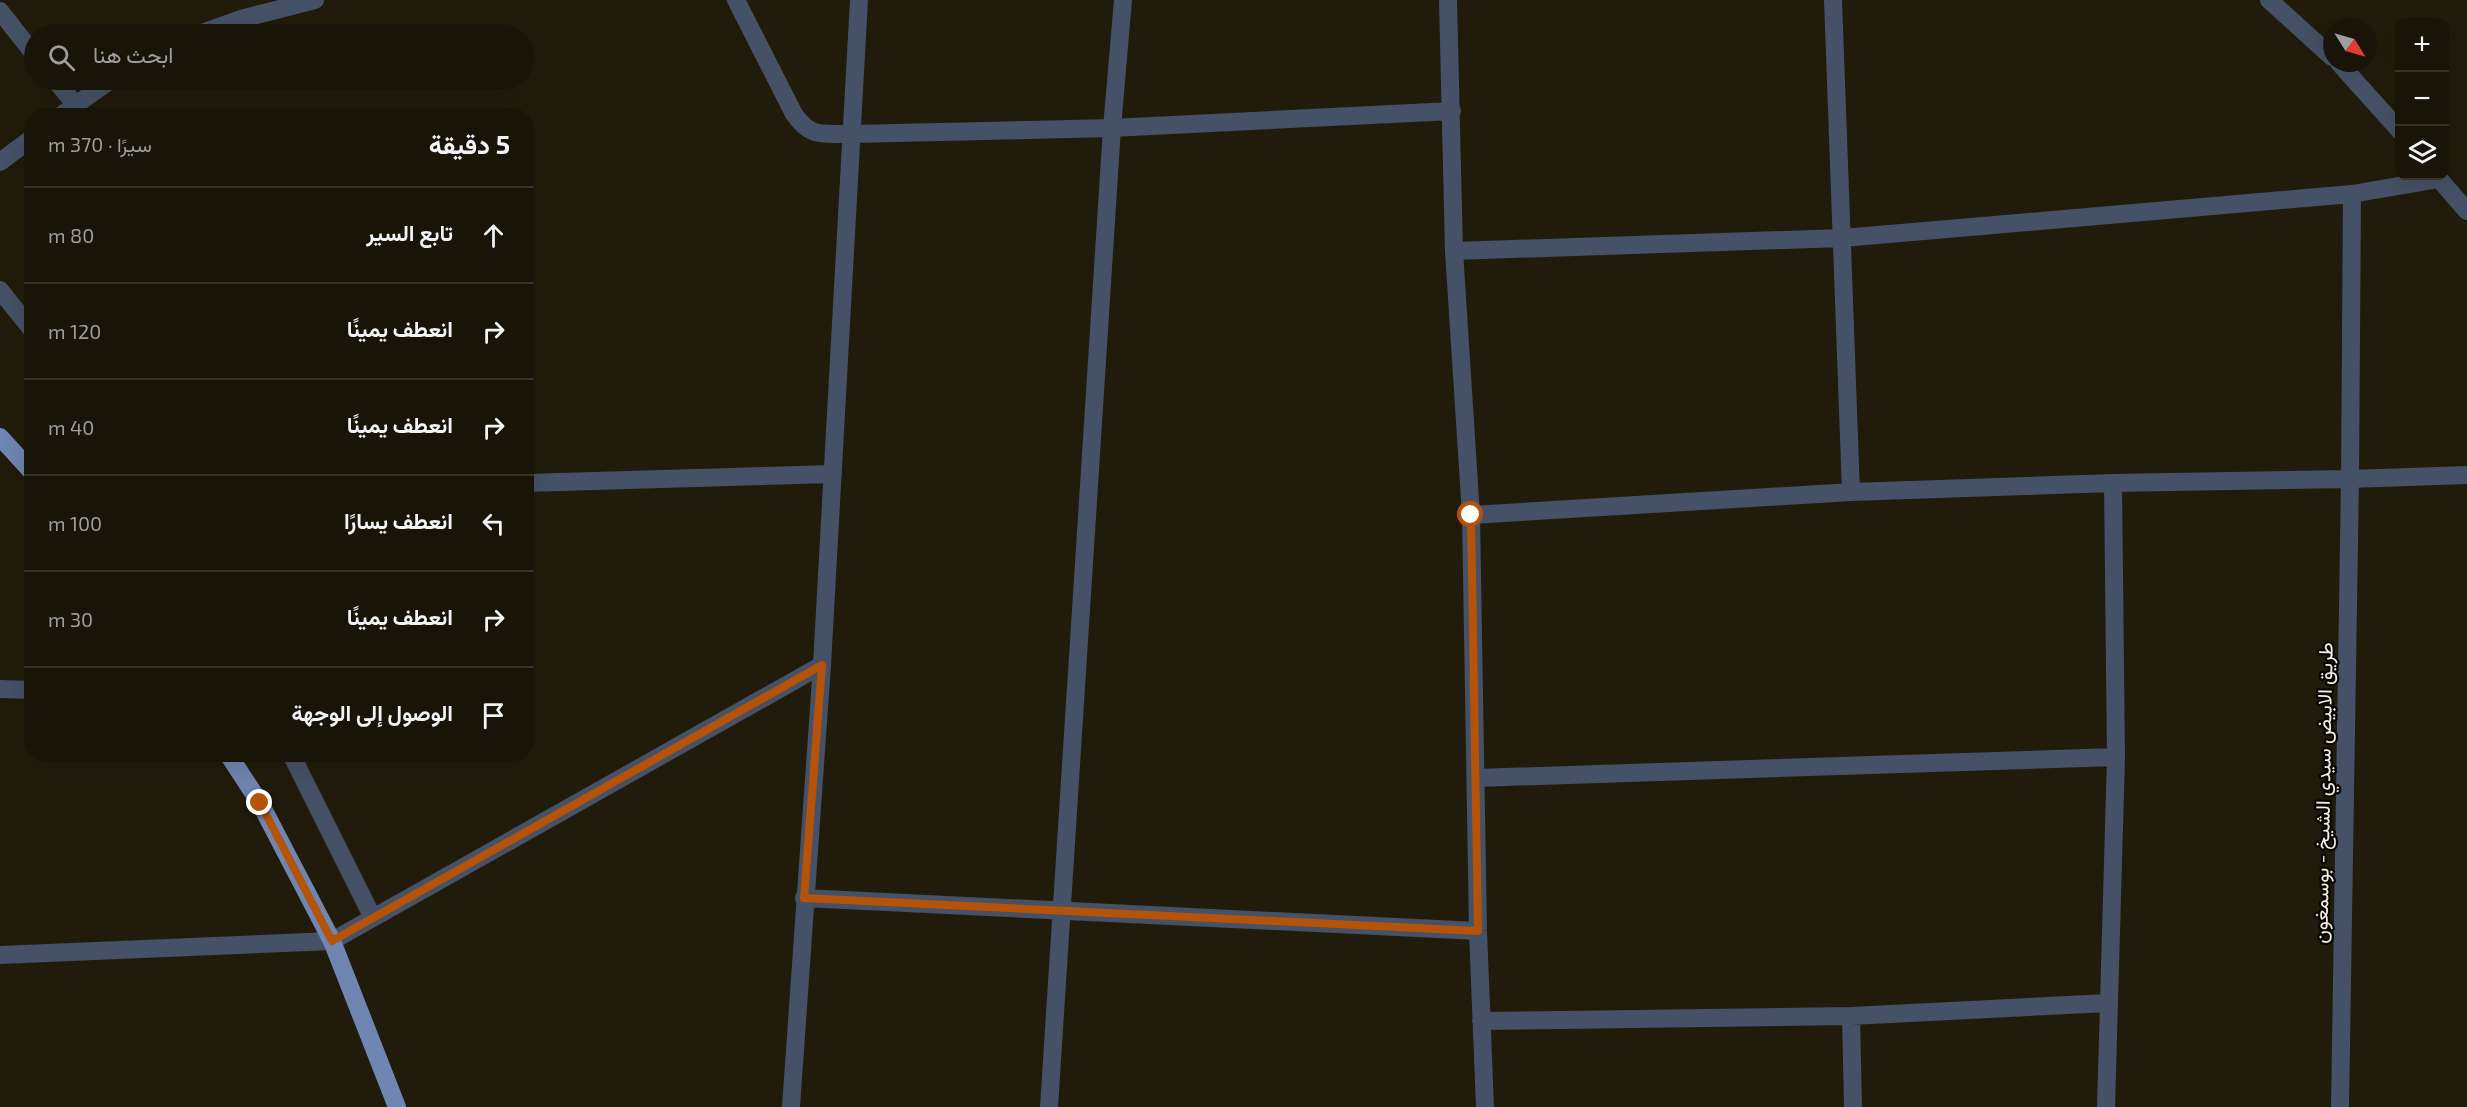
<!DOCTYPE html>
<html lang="ar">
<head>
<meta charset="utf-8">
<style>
  :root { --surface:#181408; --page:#211d12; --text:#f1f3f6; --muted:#9f9e9c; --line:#363329 }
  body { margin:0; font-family:"Exo 2",Vazirmatn,sans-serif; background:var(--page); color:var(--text); direction:rtl }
  .controls { position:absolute; right:18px; top:18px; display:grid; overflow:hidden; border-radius:12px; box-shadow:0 6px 24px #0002 }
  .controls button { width:54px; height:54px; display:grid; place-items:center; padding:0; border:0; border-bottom:2px solid var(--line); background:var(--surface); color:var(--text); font:30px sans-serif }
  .compass { position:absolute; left:2323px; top:18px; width:54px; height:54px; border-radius:50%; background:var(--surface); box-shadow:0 6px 24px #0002; rotate:127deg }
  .stop { position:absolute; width:18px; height:18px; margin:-14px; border:4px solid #b45309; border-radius:50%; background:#fff }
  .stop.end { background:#b45309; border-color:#fff; box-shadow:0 2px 6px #0008 }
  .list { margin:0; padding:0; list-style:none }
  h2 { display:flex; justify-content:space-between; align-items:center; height:78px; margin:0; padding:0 24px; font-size:26px }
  h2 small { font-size:20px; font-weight:400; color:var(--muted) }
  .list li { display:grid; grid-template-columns:39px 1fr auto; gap:18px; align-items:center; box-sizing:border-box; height:96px; padding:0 24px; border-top:2px solid var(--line) }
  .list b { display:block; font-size:22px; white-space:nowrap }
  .list em { font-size:20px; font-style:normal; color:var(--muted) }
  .icon { flex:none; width:33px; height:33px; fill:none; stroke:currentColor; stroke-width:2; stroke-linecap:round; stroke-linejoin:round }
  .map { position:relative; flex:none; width:2467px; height:1107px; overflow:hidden; direction:ltr }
  .search { position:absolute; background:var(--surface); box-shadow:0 6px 24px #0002; left:24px; top:24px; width:510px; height:66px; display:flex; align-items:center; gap:15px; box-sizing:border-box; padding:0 21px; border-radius:33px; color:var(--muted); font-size:22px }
  .panel { position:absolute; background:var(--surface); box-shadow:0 6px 24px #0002; left:24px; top:108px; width:510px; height:654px; border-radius:24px; direction:rtl }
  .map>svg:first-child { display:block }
</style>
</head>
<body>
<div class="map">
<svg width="2467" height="1107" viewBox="0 0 2467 1107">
  <rect width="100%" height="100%" fill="#201b0a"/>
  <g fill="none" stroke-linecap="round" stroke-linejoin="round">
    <!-- street -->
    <path stroke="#455166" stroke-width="18" d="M 736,0 L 794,114 C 811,139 823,133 851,134 L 1112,128 L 1452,111
      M 1448,0 L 1454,251 L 1471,515 L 1478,931 L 1485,1107
      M 1833,0 L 1851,492
      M 2269,0 L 2332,57
      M 0,11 L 34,54
      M 199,34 L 241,19 L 315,0
      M 2339,63 L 2400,131
      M 55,80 L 75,104
      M 60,116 L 111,80
      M 0,162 L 32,138
      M 1454,251 L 1843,238 L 2352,194 L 2439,179 L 2467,211
      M 0,290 L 32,330
      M 526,483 L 833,474
      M 1471,515 L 1851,492 L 2113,483 L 2350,479 L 2352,194
      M 0,689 L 32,690
      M 291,754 L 373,918
      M 1476,778 L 2116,757
      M 804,898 L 1478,931
      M 0,955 L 332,941 L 822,665
      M 1851,1016 L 1853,1107
      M 1481,1021 L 1851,1016 L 2108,1003
      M 791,1107 L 822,665 L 859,0
      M 1049,1107 L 1112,128 L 1123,0
      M 2106,1107 L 2116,757 L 2113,483
      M 2340,1107 L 2350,479 L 2467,475"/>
    <!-- primary -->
    <path stroke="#6f86b2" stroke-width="18" d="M 0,437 L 32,472
      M 228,754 L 260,803 L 332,941 L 397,1107"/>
  </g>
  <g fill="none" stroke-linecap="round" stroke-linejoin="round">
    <!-- route -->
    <path stroke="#b45309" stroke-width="8" d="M 260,803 L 332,941 L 822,665 L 804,898 L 1478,931 L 1471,515"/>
  </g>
  <g text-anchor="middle" stroke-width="4.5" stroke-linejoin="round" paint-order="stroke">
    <!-- street labels -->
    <g font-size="20" fill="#f1eee3" stroke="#080602">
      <text transform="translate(2323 793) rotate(-89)" y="7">طريق الابيض سيدي الشيخ - بوسمغون</text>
    </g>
  </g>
</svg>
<div class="controls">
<button>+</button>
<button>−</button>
<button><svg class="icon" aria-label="layers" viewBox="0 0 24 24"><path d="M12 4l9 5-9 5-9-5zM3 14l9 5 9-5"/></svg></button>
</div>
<svg class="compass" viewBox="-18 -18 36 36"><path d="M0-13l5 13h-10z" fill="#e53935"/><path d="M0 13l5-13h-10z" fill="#9f9e9c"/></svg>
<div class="stop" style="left:1471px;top:515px"></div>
<div class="stop end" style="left:260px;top:803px"></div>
<div class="search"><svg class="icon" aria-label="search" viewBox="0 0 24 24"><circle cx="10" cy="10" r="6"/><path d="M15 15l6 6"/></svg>ابحث هنا</div>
<section class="panel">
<h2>5 دقيقة<small>سيرًا · 370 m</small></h2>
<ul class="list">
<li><svg class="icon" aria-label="ahead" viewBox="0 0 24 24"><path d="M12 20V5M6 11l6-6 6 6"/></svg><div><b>تابع السير</b></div><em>80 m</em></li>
<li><svg class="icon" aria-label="right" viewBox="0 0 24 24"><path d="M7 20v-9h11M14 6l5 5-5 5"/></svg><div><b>انعطف يمينًا</b></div><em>120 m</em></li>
<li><svg class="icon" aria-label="right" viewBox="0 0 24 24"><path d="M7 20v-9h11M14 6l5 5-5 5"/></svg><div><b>انعطف يمينًا</b></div><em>40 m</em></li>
<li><svg class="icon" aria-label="left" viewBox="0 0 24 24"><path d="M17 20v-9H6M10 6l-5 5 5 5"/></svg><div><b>انعطف يسارًا</b></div><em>100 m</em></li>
<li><svg class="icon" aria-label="right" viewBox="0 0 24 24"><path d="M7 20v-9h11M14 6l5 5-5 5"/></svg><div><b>انعطف يمينًا</b></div><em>30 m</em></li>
<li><svg class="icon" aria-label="arrive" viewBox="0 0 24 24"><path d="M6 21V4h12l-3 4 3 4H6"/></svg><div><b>الوصول إلى الوجهة</b></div></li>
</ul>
</section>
</div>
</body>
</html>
